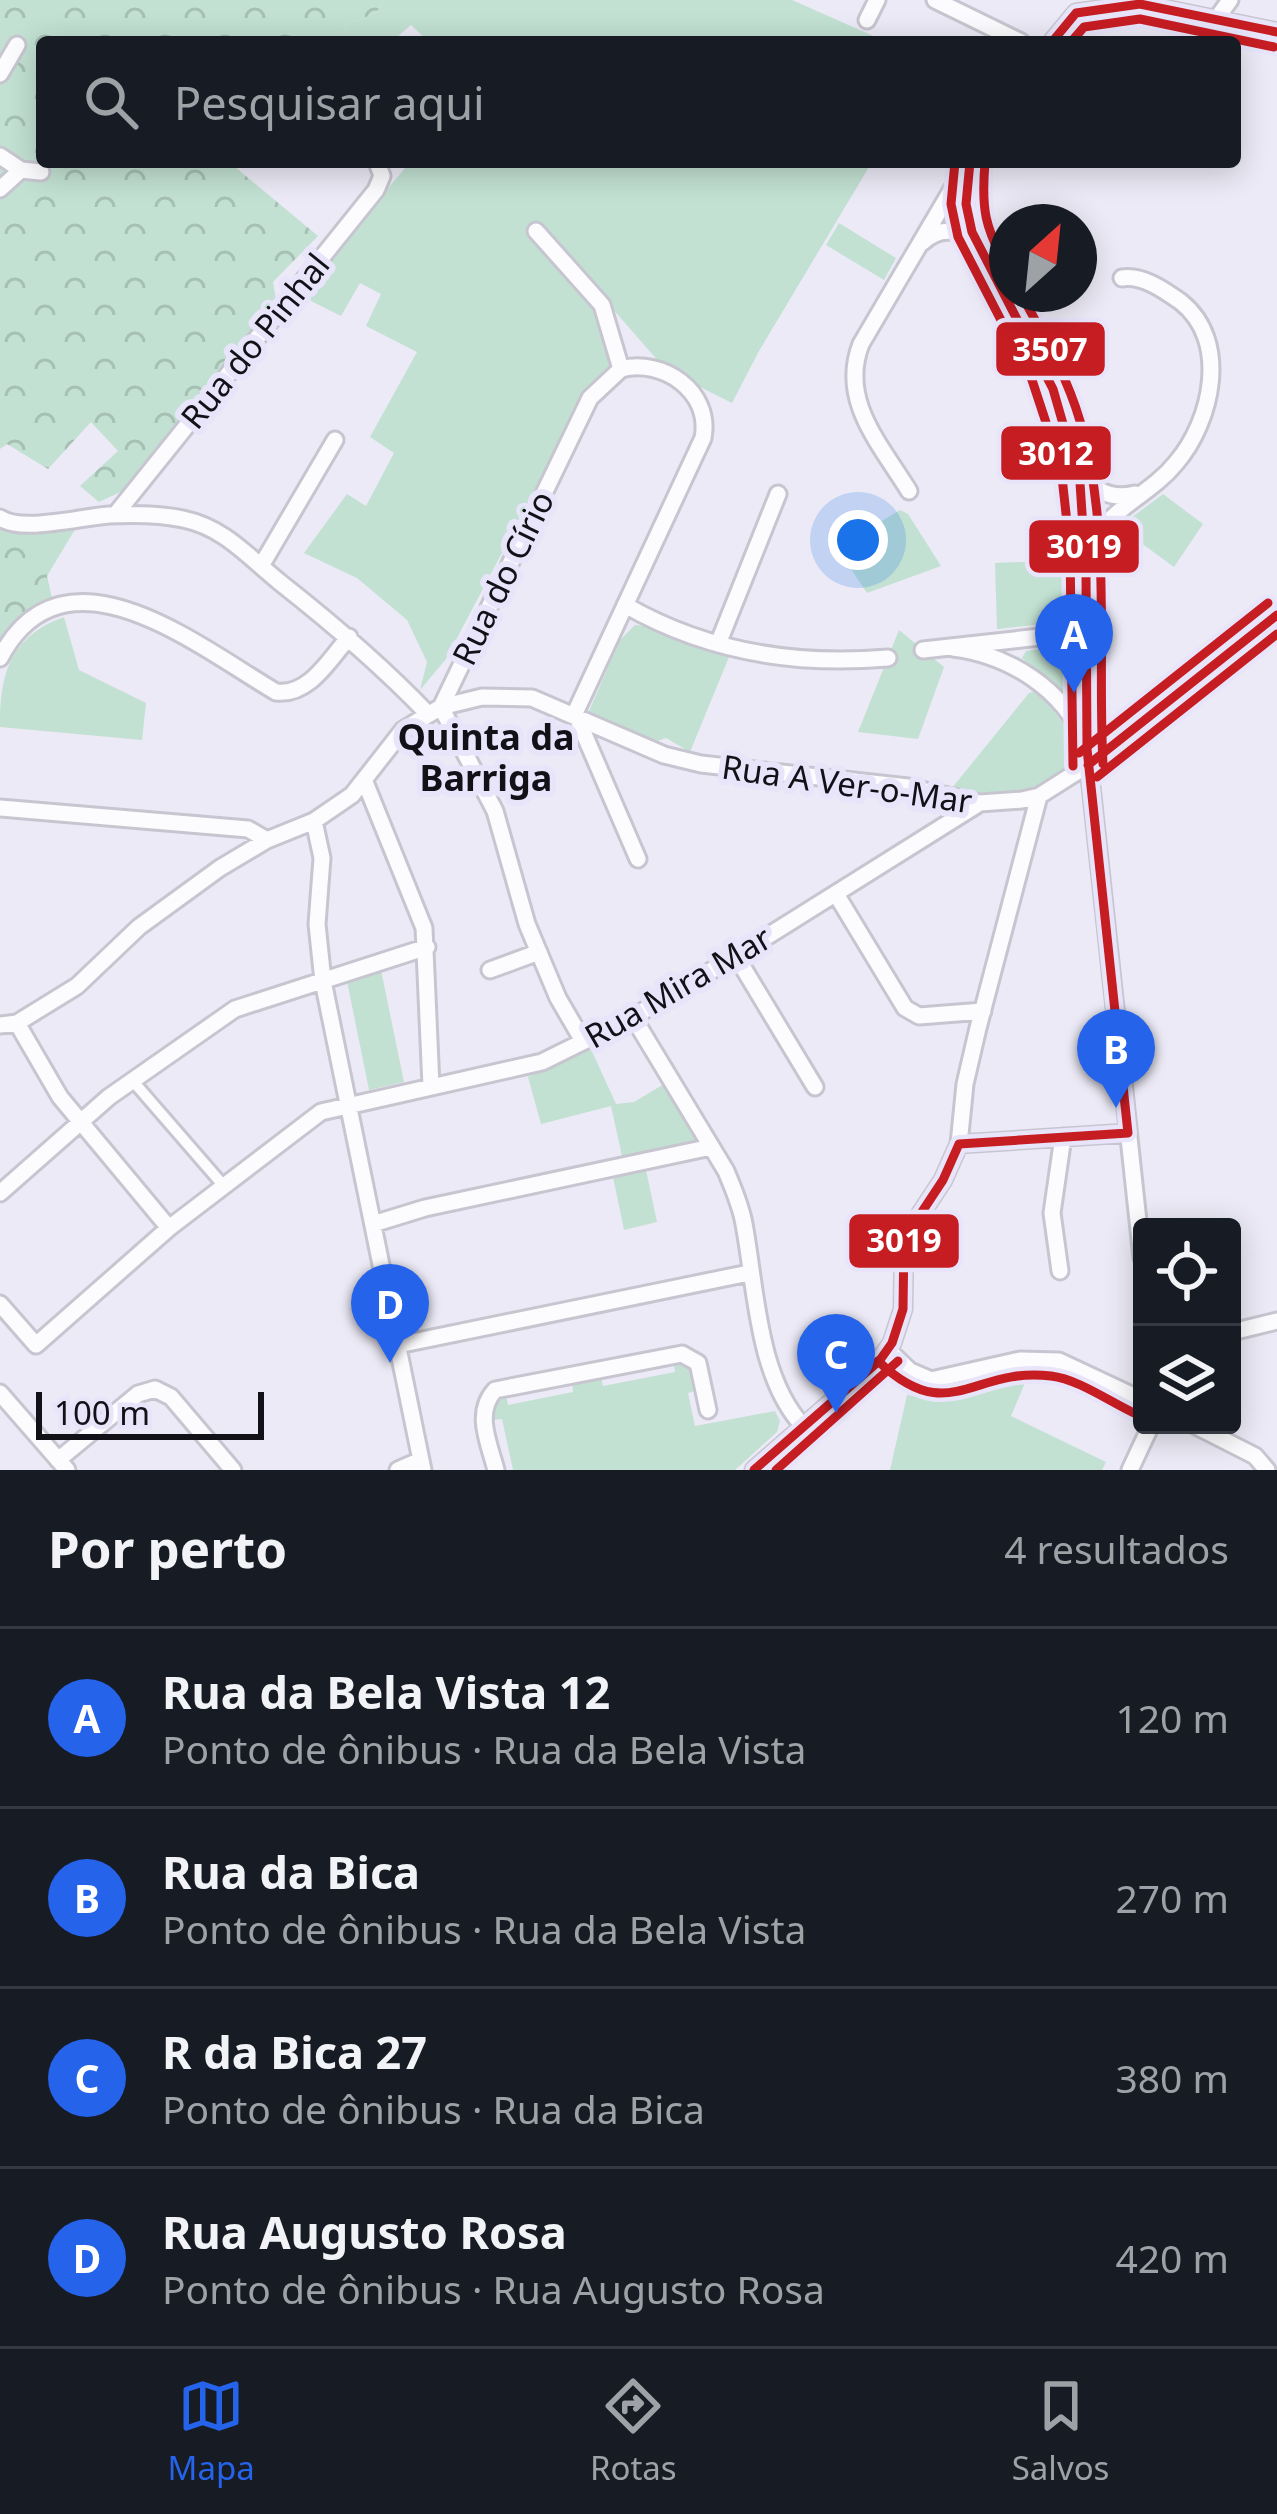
<!DOCTYPE html>
<html lang="pt">
<head>
<meta charset="utf-8">
<style>
  :root { --surface:#171b24; --page:#20242c; --text:#f1f3f6; --muted:#9ea1a6; --line:#363941; --accent:#2563eb }
  body { margin:0; font-family:"Noto Sans",sans-serif; background:var(--page); color:var(--text) }
  .controls { position:absolute; right:36px; bottom:36px; display:grid; overflow:hidden; border-radius:12px; box-shadow:0 6px 30px #0003 }
  .controls button { width:108px; height:108px; display:grid; place-items:center; padding:0; border:0; border-bottom:3px solid var(--line); background:var(--surface); color:var(--text); font:60px sans-serif }
  .compass { position:absolute; left:989px; top:204px; width:108px; height:108px; border-radius:50%; background:var(--surface); box-shadow:0 6px 30px #0003; rotate:27deg }
  .scale { position:absolute; left:36px; bottom:30px; width:228px; box-sizing:border-box; padding-left:12px; border:6px solid #121118; border-top:0; font-size:33px; line-height:42px; white-space:nowrap; color:#121118; -webkit-text-stroke:9px #e8e5fb; paint-order:stroke }
  .you { position:absolute; left:858px; top:540px; width:42px; height:42px; margin:-30px; border:9px solid #fff; border-radius:50%; background:#1a73e8; box-shadow:0 0 0 18px #1a73e833 }
  .badge { display:grid; place-items:center; width:78px; height:78px; border-radius:50%; background:var(--accent); color:#fff; font-size:39px; font-weight:700 }
  .pin { position:absolute; translate:-50% -99px; filter:drop-shadow(0 3px 6px #0008) }
  .pin::after { content:''; position:absolute; top:63px; width:42px; height:36px; background:inherit; clip-path:polygon(0 0,100% 0,50% 100%) }
  .list { margin:0; padding:0; list-style:none }
  h2 { display:flex; justify-content:space-between; align-items:center; height:156px; margin:0; padding:0 48px; font-size:51px }
  h2 small { font-size:39px; font-weight:400; color:var(--muted) }
  .list li { display:grid; grid-template-columns:78px 1fr auto; gap:36px; align-items:center; box-sizing:border-box; height:180px; padding:0 48px; border-top:3px solid var(--line) }
  .list b { display:block; font-size:45px; white-space:nowrap }
  .list p { margin:0; font-size:39px; white-space:nowrap; color:var(--muted) }
  .list em { font-size:39px; font-style:normal; color:var(--muted) }
  .icon { flex:none; width:66px; height:66px; fill:none; stroke:currentColor; stroke-width:2; stroke-linecap:round; stroke-linejoin:round }
  .map { position:relative; flex:none; width:1277px; height:1470px; overflow:hidden }
  .search { position:absolute; background:var(--surface); box-shadow:0 6px 30px #0003; left:36px; right:36px; top:36px; height:132px; display:flex; align-items:center; gap:30px; box-sizing:border-box; padding:0 42px; border-radius:12px; color:var(--muted); font-size:45px }
  .sheet { height:876px; background:var(--surface) }
  nav { display:flex; justify-content:space-around; align-items:center; box-sizing:border-box; height:168px; border-top:3px solid var(--line); background:var(--surface); font-size:33px; color:var(--muted) }
  nav a { display:grid; justify-items:center; gap:6px }
  nav .on { color:var(--accent) }
  .map>svg:first-child { display:block }
</style>
</head>
<body>
<div class="map">
<svg width="1277" height="1470" viewBox="0 0 1277 1470">
  <defs>
    <pattern id="forest-crowns" width="20" height="18" patternUnits="userSpaceOnUse" patternTransform="scale(3)"><rect width="20" height="18" fill="#c2e1d2"/><path d="M2 6a3 3 0 1 1 6 0M12 15a3 3 0 1 1 6 0" fill="none" stroke="#a6c0b4"/></pattern>
  </defs>
  <rect width="100%" height="100%" fill="#eceaf6"/>
  <!-- green -->
  <path fill="#c2e1d2" d="M 383,0 L 792,0 L 887,42 L 429,42 L 411,25 L 391,42 L 336,42 L 348,24 L 376,13 Z
    M 410,162 L 872,162 L 759,351 L 732,403 L 666,370 L 537,222 L 527,230 L 602,313 L 611,366 L 591,384 L 446,659 L 420,690 L 427,662 L 407,620 L 357,578 L 304,553 L 347,494 L 366,506 L 394,453 L 370,437 L 417,352 L 366,326 L 381,294 L 360,283 L 341,316 L 299,295 Z
    M 839,223 L 896,258 L 884,280 L 826,245 Z
    M 1163,494 L 1203,524 L 1174,567 L 1119,527 Z
    M 900,510 L 908,514 L 941,566 L 867,593 L 837,548 Z
    M 1071,560 C 1073,630 1060,621 997,629 L 995,563 Z
    M 64,617 L 79,670 L 146,703 L 142,740 L 0,727 C 0,675 9,637 64,617 Z
    M 635,625 L 648,626 L 729,657 L 690,752 L 666,738 L 655,742 L 589,711 L 620,640 Z
    M 899,630 L 944,667 L 918,739 L 858,732 Z
    M 1050,647 C 1079,651 1078,672 1078,696 L 1074,701 L 1022,658 L 1026,651 Z
    M 1035,691 C 1054,710 1075,733 1077,761 C 1045,790 993,809 952,788 L 1029,693 Z
    M 381,970 L 404,1082 L 369,1090 L 347,981 Z
    M 590,1047 L 616,1104 L 634,1102 L 664,1084 L 697,1141 L 622,1156 L 611,1106 L 541,1124 L 528,1077 Z
    M 646,1170 L 657,1222 L 624,1230 L 613,1177 Z
    M 673,1360 L 692,1370 L 698,1390 L 688,1393 L 695,1426 L 775,1411 L 780,1421 L 777,1432 L 735,1470 L 513,1470 L 502,1419 L 491,1420 C 491,1407 494,1399 506,1395 L 508,1405 L 573,1392 L 572,1381 L 601,1375 L 603,1386 L 675,1372 Z
    M 1004,1378 L 1025,1383 L 1011,1416 L 1106,1462 L 1102,1470 L 890,1470 L 907,1395 C 939,1401 971,1386 1004,1378 Z"/>
  <!-- forest -->
  <path fill="url(#forest-crowns)" d="M 0,0 L 383,0 L 376,13 L 348,24 L 336,42 L 42,42 L 42,162 L 229,162 L 318,236 L 273,282 L 276,299 L 129,488 L 99,502 L 80,486 L 118,451 L 91,422 L 48,469 L 7,444 L 0,449 Z
    M 0,525 L 10,530 L 77,526 L 47,576 L 52,598 L 31,608 L 0,640 Z"/>
  <g fill="none" stroke-linecap="round" stroke-linejoin="round">
    <!-- pedestrian casing -->
    <g stroke="#c7c6d0" stroke-width="16">
      <path id="pedestrian" d="M 132,1080 L 223,1185"/>
    </g>
    <!-- minor casing -->
    <g stroke="#c7c6d0" stroke-width="21">
      <path id="minor" d="M 935,0 L 1021,42
        M 867,20 L 877,0
        M 1052,42 L 1076,13 L 1140,4 L 1277,32
        M 1200,42 L 1230,0
        M 0,74 L 17,45
        M 0,156 L 21,170 L 0,189
        M 970,162 L 966,204 L 972,232 L 1053,389 L 1080,483 L 1086,573 L 1087,749 L 1142,1258
        M 21,170 L 41,172
        M 536,231 L 602,305 L 621,369
        M 923,242 C 940,226 960,229 976,244
        M 621,369 C 662,358 712,391 703,438 L 575,713 L 638,859
        M 1080,471 C 1093,491 1111,500 1135,494
        M 909,491 C 880,444 839,400 861,344 L 965,167
        M 115,515 L 376,190 L 382,176 L 377,162
        M 0,518 C 22,533 81,517 109,515 C 133,514 160,514 183,519 C 226,528 249,558 282,584 C 334,625 382,666 428,714
        M 1088,556 C 1103,508 1147,499 1176,463 C 1212,421 1230,341 1181,302 C 1164,290 1143,275 1122,278
        M 261,566 L 335,440
        M 625,605 C 705,651 796,666 888,658
        M 718,644 L 778,494
        M 953,648 C 1009,655 1064,689 1085,743
        M 923,650 L 1085,632
        M 0,658 C 64,536 199,647 276,692 C 309,696 329,660 349,637
        M 441,707 L 590,398 L 621,369
        M 441,707 L 495,811 L 527,924 L 558,998 L 583,1041
        M 365,782 L 424,928 L 431,1086
        M 0,808 L 248,829 L 267,840
        M 314,821 L 322,858 L 317,924 L 323,981 L 423,1470
        M 836,894 L 905,1008 L 919,1016 L 983,1011
        M 736,956 L 815,1087
        M 490,970 L 539,952
        M 633,1017 L 726,1171 C 733,1188 741,1206 744,1224 C 756,1287 757,1378 804,1427
        M 17,1023 L 60,1097 L 169,1228
        M 0,1025 L 17,1023 L 77,986 L 139,927 L 220,868 L 267,840 L 314,821 L 352,795 L 403,730 L 441,707 L 482,697 L 532,698 L 664,755 L 701,764 L 908,787 L 980,803 L 1022,800 L 1039,796 L 1088,765 L 1277,615
        M 959,1144 L 1128,1133
        M 0,1193 L 109,1097 L 235,1009 L 427,947
        M 373,1224 L 425,1208 L 711,1147
        M 1060,1271 L 1052,1213 L 1063,1137
        M 0,1304 L 36,1345 L 169,1228 L 321,1112 L 542,1062 L 633,1017 L 736,956 L 980,803
        M 1232,1332 L 1277,1321
        M 398,1345 L 749,1273
        M 888,1350 L 910,1371 L 931,1380 L 1020,1360 L 1059,1361 L 1142,1400
        M 0,1393 L 67,1470
        M 1194,1425 L 1255,1456 L 1267,1470
        M 58,1460 L 138,1394 L 155,1389 L 171,1397 L 233,1470
        M 398,1470 L 421,1460
        M 496,1470 C 489,1443 474,1413 495,1390 L 682,1354 L 698,1363 L 708,1410
        M 754,1470 L 880,1360 L 892,1343 L 903,1309 L 904,1239 L 943,1180 L 959,1144 L 965,1084 L 978,1028 L 1039,796
        M 1130,1470 L 1151,1425"/>
    </g>
    <!-- pedestrian -->
    <use href="#pedestrian" stroke="#fcfcfe" stroke-width="10"/>
    <!-- minor -->
    <use href="#minor" stroke="#fcfcfe" stroke-width="15"/>
    <!-- bus-1 casing -->
    <g stroke="#e8e5fb" stroke-width="18">
      <path id="bus-1" d="M 1052,42 L 1076,13 L 1140,4 L 1277,32
        M 970,162 L 966,204 L 972,232 L 1053,389 L 1080,483 L 1086,573 L 1087,749 L 1128,1133
        M 1088,765 L 1277,615
        M 959,1144 L 1128,1133
        M 754,1470 L 880,1360 L 892,1343 L 903,1309 L 904,1239 L 943,1180 L 959,1144"/>
    </g>
    <!-- bus-2 casing -->
    <g stroke="#e8e5fb" stroke-width="18">
      <path id="bus-2" d="M 1071,42 L 1084,27 L 1140,19 L 1274,47
        M 955,162 L 951,204 L 958,237 L 1032,380 L 1061,468 L 1070,550 L 1073,766
        M 1097,777 L 1277,634"/>
    </g>
    <!-- bus-3 casing -->
    <g stroke="#e8e5fb" stroke-width="18">
      <path id="bus-3" d="M 878,1361 C 949,1429 973,1366 1051,1376 C 1078,1379 1110,1402 1136,1414
        M 776,1470 L 898,1361"/>
    </g>
    <!-- bus-4 casing -->
    <g stroke="#e8e5fb" stroke-width="18">
      <path id="bus-4" d="M 985,163 C 981,210 985,227 1007,268
        M 1021,294 C 1043,335 1067,376 1080,421 C 1112,532 1097,650 1103,764
        M 1079,753 L 1268,603"/>
    </g>
    <!-- bus-1 -->
    <use href="#bus-1" stroke="#c61d23" stroke-width="9"/>
    <!-- bus-2 -->
    <use href="#bus-2" stroke="#c61d23" stroke-width="9"/>
    <!-- bus-3 -->
    <use href="#bus-3" stroke="#c61d23" stroke-width="9"/>
    <!-- bus-4 -->
    <use href="#bus-4" stroke="#c61d23" stroke-width="9"/>
  </g>
  <g text-anchor="middle" stroke-width="12" stroke-linejoin="round" paint-order="stroke">
    <!-- street labels -->
    <g font-size="33" fill="#121118" stroke="#e8e5fb">
      <text transform="translate(255 341) rotate(-51)" y="12">Rua do Pinhal</text>
      <text transform="translate(503 578) rotate(-64)" y="12">Rua do Círio</text>
      <text transform="translate(847 784) rotate(8)" y="12">Rua A Ver-o-Mar</text>
      <text transform="translate(678 987) rotate(-30)" y="12">Rua Mira Mar</text>
    </g>
    <!-- neighbourhood labels -->
    <g font-size="36" font-weight="bold" fill="#121118" stroke="#e8e5fb">
      <text x="486" y="750">Quinta da<tspan x="486" dy="41">Barriga</tspan></text>
    </g>
  </g>
  <g stroke="#e8e5fb" stroke-width="4.5">
    <rect x="994" y="320" width="113" height="58" rx="12" fill="#c61d23"/>
    <rect x="999" y="424" width="114" height="58" rx="12" fill="#c61d23"/>
    <rect x="1027" y="518" width="114" height="57" rx="12" fill="#c61d23"/>
    <rect x="847" y="1212" width="114" height="58" rx="12" fill="#c61d23"/>
  </g>
  <g font-size="33" text-anchor="middle" font-weight="bold" fill="#fff">
    <text x="1050" y="361">3507</text>
    <text x="1056" y="465">3012</text>
    <text x="1084" y="558">3019</text>
    <text x="904" y="1252">3019</text>
  </g>
</svg>
<div class="controls">
<button><svg class="icon" aria-label="locate" viewBox="0 0 24 24"><circle cx="12" cy="12" r="6"/><path d="M12 2v4M12 18v4M2 12h4M18 12h4"/></svg></button>
<button><svg class="icon" aria-label="layers" viewBox="0 0 24 24"><path d="M12 4l9 5-9 5-9-5zM3 14l9 5 9-5"/></svg></button>
</div>
<svg class="compass" viewBox="-18 -18 36 36"><path d="M0-13l5 13h-10z" fill="#e53935"/><path d="M0 13l5-13h-10z" fill="#9ea1a6"/></svg>
<div class="scale">100 m</div>
<div class="you"></div>
<div class="pin badge" style="left:1074px;top:693px">A</div>
<div class="pin badge" style="left:1116px;top:1108px">B</div>
<div class="pin badge" style="left:836px;top:1413px">C</div>
<div class="pin badge" style="left:390px;top:1363px">D</div>
<div class="search"><svg class="icon" aria-label="search" viewBox="0 0 24 24"><circle cx="10" cy="10" r="6"/><path d="M15 15l6 6"/></svg>Pesquisar aqui</div>
</div>
<section class="sheet">
<h2>Por perto<small>4 resultados</small></h2>
<ul class="list">
<li><span class="badge">A</span><div><b>Rua da Bela Vista 12</b><p>Ponto de ônibus · Rua da Bela Vista</p></div><em>120 m</em></li>
<li><span class="badge">B</span><div><b>Rua da Bica</b><p>Ponto de ônibus · Rua da Bela Vista</p></div><em>270 m</em></li>
<li><span class="badge">C</span><div><b>R da Bica 27</b><p>Ponto de ônibus · Rua da Bica</p></div><em>380 m</em></li>
<li><span class="badge">D</span><div><b>Rua Augusto Rosa</b><p>Ponto de ônibus · Rua Augusto Rosa</p></div><em>420 m</em></li>
</ul>
</section>
<nav>
<a class="on"><svg class="icon" aria-label="map" viewBox="0 0 24 24"><path d="M3 6l6-2 6 2 6-2v14l-6 2-6-2-6 2zM9 4v14M15 6v14"/></svg>Mapa</a>
<a><svg class="icon" aria-label="directions" viewBox="0 0 24 24"><path d="M12 3l9 9-9 9-9-9zM9 14v-3h6M13 9l2 2-2 2"/></svg>Rotas</a>
<a><svg class="icon" aria-label="saved" viewBox="0 0 24 24"><path d="M7 4h10v16l-5-4-5 4z"/></svg>Salvos</a>
</nav>
</body>
</html>
